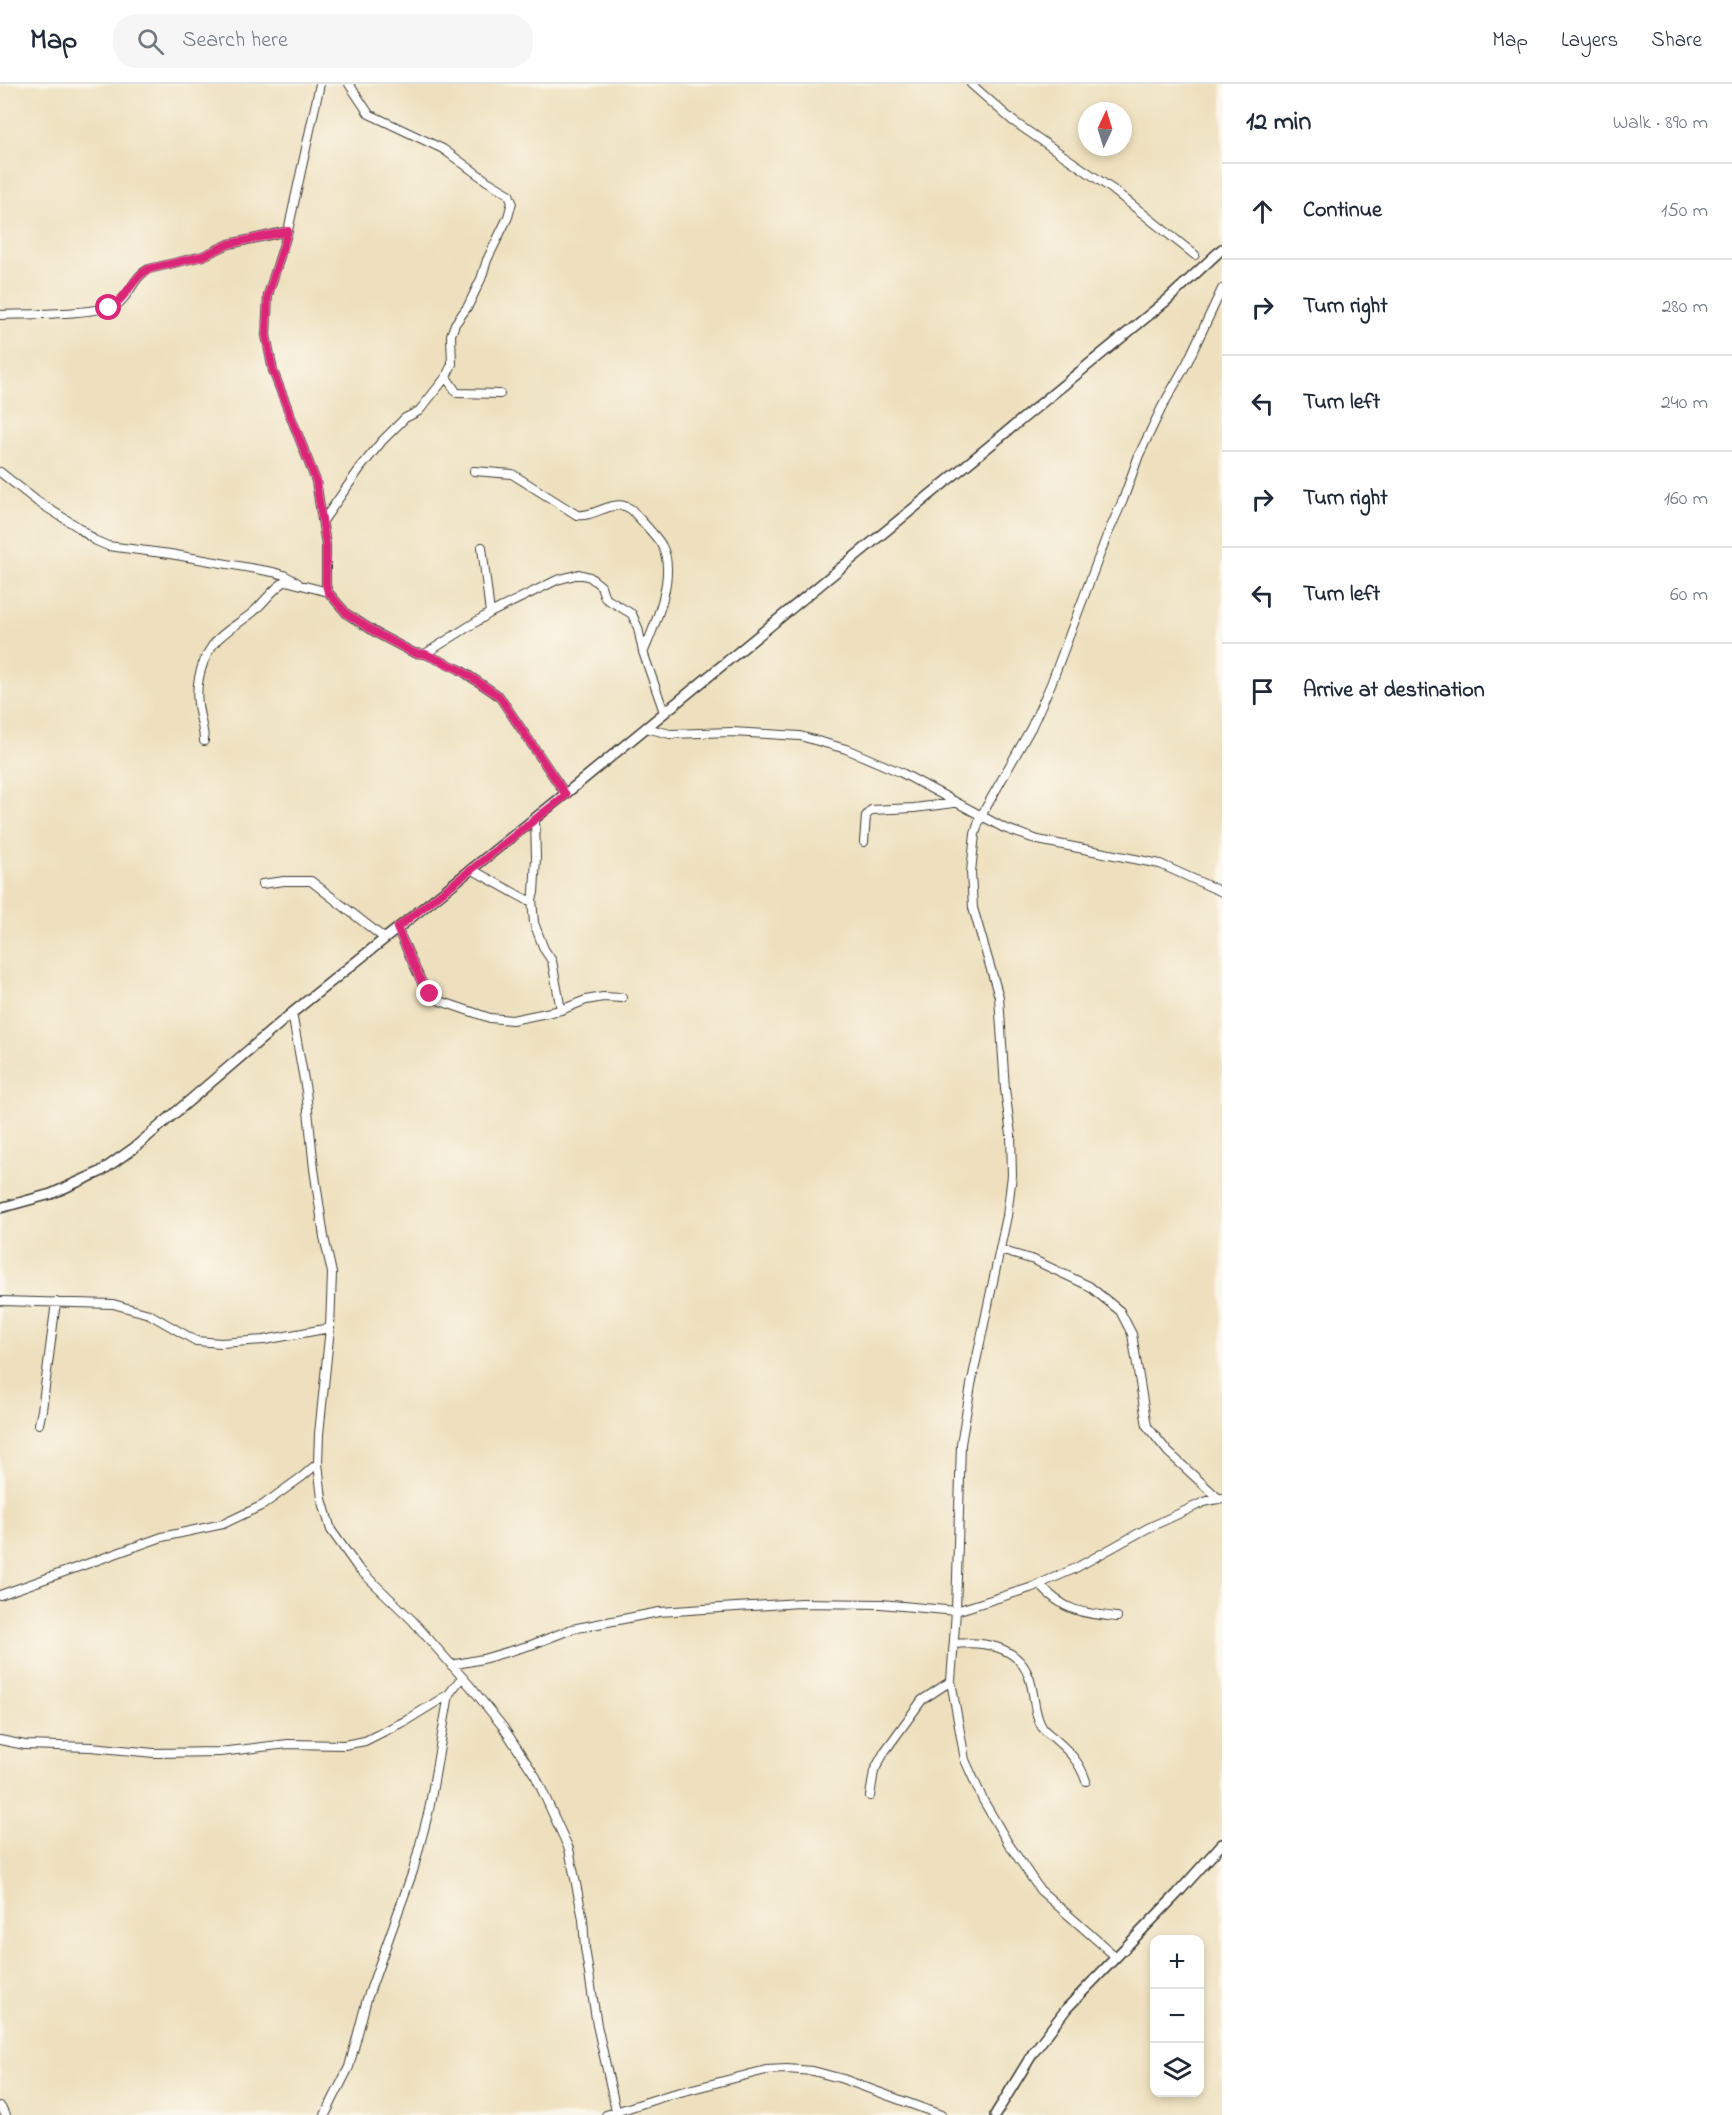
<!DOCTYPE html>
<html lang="en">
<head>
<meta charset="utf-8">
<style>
  :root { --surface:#fff; --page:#f6f6f7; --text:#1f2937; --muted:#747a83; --line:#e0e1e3 }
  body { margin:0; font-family:"Indie Flower",sans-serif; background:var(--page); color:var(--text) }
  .controls { position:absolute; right:18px; bottom:18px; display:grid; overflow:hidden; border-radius:12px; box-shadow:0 3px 9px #0003 }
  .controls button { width:54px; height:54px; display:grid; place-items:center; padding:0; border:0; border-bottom:2px solid var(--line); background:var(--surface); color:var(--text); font:30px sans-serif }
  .compass { position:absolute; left:1078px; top:18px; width:54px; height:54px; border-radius:50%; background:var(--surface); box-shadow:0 3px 9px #0003; rotate:4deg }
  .stop { position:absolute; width:18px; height:18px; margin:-14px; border:4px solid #db2777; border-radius:50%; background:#fff }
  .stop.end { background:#db2777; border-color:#fff; box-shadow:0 2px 6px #0008 }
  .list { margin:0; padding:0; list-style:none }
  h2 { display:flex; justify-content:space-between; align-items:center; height:78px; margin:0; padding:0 24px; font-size:26px }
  h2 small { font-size:20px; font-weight:400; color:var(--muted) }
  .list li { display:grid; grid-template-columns:39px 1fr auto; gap:18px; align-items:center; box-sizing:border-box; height:96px; padding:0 24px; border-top:2px solid var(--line) }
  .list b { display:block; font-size:22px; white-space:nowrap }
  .list em { font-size:20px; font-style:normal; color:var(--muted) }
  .icon { flex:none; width:33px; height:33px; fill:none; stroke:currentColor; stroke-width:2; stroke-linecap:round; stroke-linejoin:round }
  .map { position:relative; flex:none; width:1222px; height:2031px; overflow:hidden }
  header { display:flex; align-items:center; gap:36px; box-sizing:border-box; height:84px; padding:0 30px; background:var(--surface); border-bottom:2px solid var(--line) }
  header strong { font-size:28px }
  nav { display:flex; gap:33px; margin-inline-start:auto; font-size:21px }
  .search { width:420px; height:54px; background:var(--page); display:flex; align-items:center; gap:15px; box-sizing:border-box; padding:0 21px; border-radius:24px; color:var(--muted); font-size:22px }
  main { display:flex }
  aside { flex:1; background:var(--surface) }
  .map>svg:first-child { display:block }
</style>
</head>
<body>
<header>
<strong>Map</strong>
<div class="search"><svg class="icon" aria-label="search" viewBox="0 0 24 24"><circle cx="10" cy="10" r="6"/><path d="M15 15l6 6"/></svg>Search here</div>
<nav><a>Map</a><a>Layers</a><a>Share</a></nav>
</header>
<main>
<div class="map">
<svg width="1222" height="2031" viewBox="0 0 1222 2031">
  <rect width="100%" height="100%" fill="#fbf7ec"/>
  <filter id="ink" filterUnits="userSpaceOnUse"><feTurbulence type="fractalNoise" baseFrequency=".0167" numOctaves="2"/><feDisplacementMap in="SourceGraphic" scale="12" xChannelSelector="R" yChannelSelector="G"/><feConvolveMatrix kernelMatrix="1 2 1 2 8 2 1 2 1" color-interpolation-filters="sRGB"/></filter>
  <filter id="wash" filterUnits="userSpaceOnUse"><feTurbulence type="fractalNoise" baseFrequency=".008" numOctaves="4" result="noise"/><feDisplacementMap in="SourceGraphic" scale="24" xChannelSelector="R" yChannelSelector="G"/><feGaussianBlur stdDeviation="1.35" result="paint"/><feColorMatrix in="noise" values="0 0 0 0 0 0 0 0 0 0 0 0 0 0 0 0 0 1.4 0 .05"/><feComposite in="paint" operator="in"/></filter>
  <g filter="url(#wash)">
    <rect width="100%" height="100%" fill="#eee0be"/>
  </g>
  <g filter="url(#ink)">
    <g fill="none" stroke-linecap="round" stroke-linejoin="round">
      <!-- minor casing -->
      <g stroke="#3c3934" stroke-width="10">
        <path id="minor" d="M 320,0 L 288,147 L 268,211 L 266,251 L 273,287 L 316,397 L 326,461 L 326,501 L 328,508 L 347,530 L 378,550 L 414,569 L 425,570 L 459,585 L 499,612 L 566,711
          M 349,0 L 369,30 L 443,65 L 487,97 L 509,110 L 512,118 L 508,133 L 487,176 L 481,195 L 468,222 L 455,240 L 451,251 L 452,280 L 446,293
          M 971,0 L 1013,37 L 1112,105 L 1195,171
          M 0,231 C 24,230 102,231 119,219 C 131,209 134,192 149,185 L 203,172 L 229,160 L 288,147
          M 474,387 L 512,390 L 577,431 C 596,434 614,412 632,426 C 640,436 657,452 662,462 C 677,490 655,541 644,567
          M 0,388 L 38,418 L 78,443 L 94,456 L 108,462 L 170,470 L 273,488 L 284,491 L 298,499
          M 323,437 L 361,383 L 382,357 L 405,334 L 419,327 L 446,293 L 457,309 L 500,310
          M 482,463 L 490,529
          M 425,570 L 490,529 L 557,496 L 579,490 L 590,493 L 601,502 L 605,514 L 632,530 L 638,544 L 643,568 L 664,628
          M 646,644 L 670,650 L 732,648 L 800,652 L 846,665 L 900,688 L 1004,744 L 1038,756 L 1160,780 L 1222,808
          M 204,657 C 204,644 199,633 198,620 C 195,598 203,570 218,555 C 228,545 241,538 252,529 C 264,519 273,504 286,497 L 328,508
          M 535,735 L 536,774 L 534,809 L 532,815 L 534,839 L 544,865 L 552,877 L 561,926
          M 864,758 L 866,732 L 871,726 L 914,724 L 954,719
          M 471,785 L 527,816 L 532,815
          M 262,800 L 284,797 L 311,797 L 384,854
          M 397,844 L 423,901 L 430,910 L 440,917 L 490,934 L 512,936 L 561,926 L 586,916 L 603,913 L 622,914
          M 292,929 L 306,1007 L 314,1085 L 324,1153 L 332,1189 L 330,1244 L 319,1350 L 318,1379 L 322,1415 L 331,1446 L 358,1484 L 412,1536 L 471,1603 L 503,1643 L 536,1693 L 569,1765 L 583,1835 L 585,1864 L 597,1941 L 617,2031
          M 1000,1166 L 1034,1176 L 1089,1202 L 1120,1227 L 1132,1250 L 1147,1342 L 1168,1368 L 1219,1415
          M 0,1217 L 113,1220 L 149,1230 L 196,1257 L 221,1259 L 264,1256 L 330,1244
          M 39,1340 L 42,1326 L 56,1218
          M 1039,1500 C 1065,1528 1081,1529 1117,1533
          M 0,1511 L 162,1453 L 223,1440 L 263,1421 L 303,1392 L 318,1379
          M 954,1560 C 983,1557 1018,1562 1029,1593 C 1035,1609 1033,1629 1042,1643 C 1045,1648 1052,1652 1056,1656 C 1070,1668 1080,1679 1086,1697
          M 451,1581 L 483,1575 L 531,1561 L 572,1545 L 659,1528 L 800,1519 L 881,1520 L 956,1527 L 1030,1504 L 1074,1485 L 1146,1445 L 1204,1418 L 1222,1414
          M 0,1656 L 25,1661 L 91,1663 L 154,1669 L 220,1668 L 288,1660 L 344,1661 L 365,1657 L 407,1636 L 449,1610 L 462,1593
          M 870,1712 L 874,1687 L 885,1667 L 922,1616 L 951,1597
          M 1116,1873 L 1040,1806 L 1008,1759 L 983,1716 L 965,1676 L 951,1597 L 956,1527 L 961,1360 L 971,1301 L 1007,1132 L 1012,1091 L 1011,1051 L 1005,1005 L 999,913 L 973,824 L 971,788 L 975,750 L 980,734 L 1031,644 L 1051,600 L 1106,454 L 1123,416 L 1139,371 L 1162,323 L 1187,279 L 1222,205
          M 0,2022 L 6,2031
          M 325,2031 L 349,1983 L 367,1915 L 413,1787 L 429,1726 L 449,1610
          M 606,2031 L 669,2011 L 735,1994 L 766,1986 L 787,1985 L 813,1987 L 843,1995 L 941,2031"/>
      </g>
      <!-- tertiary casing -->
      <g stroke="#3c3934" stroke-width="12">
        <path id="tertiary" d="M 0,1124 L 51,1110 L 100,1088 L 134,1064 L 292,929 L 569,707 L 1166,217 L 1222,165
          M 995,2031 L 1033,1969 L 1067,1924 L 1177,1810 L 1222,1760"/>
      </g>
      <!-- minor -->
      <use href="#minor" stroke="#fff" stroke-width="8"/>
      <!-- tertiary -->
      <use href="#tertiary" stroke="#fff" stroke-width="9"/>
    </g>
  </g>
  <g fill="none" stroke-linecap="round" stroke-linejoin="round" filter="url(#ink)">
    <!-- route -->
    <path stroke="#db2777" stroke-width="8" d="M 109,224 C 128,214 133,192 149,185 L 203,172 L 229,160 L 288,147 L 268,211 L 266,251 L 273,287 L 316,397 L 326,461 L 326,501 L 328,508 L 347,530 L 378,550 L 414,569 L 425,570 L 459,585 L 499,612 L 566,711 L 397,844 L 423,901 L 430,910"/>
  </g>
</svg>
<div class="controls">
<button>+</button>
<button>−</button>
<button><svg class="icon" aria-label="layers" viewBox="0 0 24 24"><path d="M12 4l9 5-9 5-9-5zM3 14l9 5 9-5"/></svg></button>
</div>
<svg class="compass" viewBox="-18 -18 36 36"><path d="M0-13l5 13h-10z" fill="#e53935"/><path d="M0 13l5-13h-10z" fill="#747a83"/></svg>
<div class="stop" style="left:109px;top:224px"></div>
<div class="stop end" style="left:430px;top:910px"></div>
</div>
<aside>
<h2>12 min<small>Walk · 890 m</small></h2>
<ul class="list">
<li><svg class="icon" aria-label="ahead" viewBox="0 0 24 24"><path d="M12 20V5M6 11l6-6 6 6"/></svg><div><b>Continue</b></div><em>150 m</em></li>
<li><svg class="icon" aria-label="right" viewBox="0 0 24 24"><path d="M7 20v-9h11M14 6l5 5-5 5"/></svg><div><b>Turn right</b></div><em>280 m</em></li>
<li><svg class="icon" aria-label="left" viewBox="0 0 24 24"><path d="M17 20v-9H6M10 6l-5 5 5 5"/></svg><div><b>Turn left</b></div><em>240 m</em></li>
<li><svg class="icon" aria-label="right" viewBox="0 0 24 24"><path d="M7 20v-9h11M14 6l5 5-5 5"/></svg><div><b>Turn right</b></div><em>160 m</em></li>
<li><svg class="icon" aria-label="left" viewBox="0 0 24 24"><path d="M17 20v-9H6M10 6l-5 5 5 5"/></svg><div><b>Turn left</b></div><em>60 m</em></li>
<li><svg class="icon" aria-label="arrive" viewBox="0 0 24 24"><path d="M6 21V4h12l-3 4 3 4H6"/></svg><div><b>Arrive at destination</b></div></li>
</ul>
</aside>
</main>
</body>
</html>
